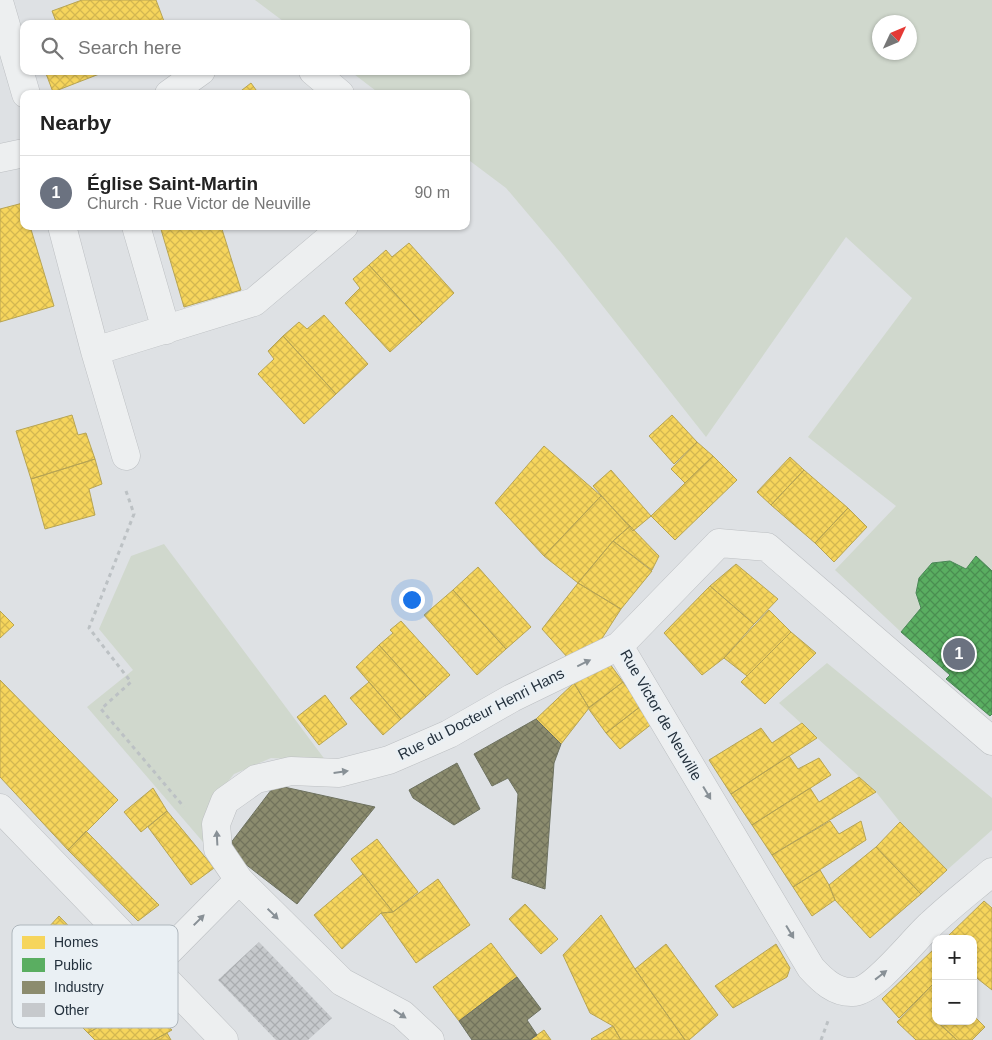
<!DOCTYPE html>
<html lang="en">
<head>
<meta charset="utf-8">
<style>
  :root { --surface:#fff; --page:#f6f6f6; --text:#222; --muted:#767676; --line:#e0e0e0; --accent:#7c3aed }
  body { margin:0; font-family:Arial,sans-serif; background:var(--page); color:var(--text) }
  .controls { position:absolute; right:15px; bottom:15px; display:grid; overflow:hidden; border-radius:10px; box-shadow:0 1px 4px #0004 }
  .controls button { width:45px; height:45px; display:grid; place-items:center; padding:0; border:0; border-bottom:1px solid var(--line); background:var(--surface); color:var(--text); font:25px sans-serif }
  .compass { position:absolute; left:872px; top:15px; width:45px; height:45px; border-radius:50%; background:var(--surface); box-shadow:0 1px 4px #0004; rotate:46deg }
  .you { position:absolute; left:411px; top:599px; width:18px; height:18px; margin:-12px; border:4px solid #fff; border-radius:50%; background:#1a73e8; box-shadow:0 0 0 8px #1a73e833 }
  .badge { display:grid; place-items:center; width:32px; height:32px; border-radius:50%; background:var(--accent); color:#fff; font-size:16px; font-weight:700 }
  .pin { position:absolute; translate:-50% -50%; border:2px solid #fff; box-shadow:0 1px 5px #0006 }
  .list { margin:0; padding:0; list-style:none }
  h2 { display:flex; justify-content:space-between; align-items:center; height:65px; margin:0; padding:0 20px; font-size:21px }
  h2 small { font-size:16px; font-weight:400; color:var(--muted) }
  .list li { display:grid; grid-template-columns:32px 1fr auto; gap:15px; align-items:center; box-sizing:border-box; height:75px; padding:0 20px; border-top:1px solid var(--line) }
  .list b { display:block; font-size:19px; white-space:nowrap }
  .list p { margin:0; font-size:16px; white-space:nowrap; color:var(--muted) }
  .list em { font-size:16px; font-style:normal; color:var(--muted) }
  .icon { flex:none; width:28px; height:28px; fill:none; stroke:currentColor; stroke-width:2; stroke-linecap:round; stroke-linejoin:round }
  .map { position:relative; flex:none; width:992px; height:1040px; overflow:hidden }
  .search { position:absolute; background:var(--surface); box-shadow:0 1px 4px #0004; left:20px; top:20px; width:450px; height:55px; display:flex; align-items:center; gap:12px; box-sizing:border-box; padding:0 18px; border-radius:10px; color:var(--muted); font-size:19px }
  .panel { position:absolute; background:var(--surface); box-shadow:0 1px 4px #0004; left:20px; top:90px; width:450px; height:140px; border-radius:10px }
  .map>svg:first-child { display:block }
</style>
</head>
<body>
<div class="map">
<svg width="992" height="1040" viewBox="0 0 992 1040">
  <defs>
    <pattern id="homes-cross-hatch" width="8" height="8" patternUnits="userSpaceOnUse" patternTransform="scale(1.25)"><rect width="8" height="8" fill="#f6d55c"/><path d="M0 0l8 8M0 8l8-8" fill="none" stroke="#d3b751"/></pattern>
    <pattern id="public-cross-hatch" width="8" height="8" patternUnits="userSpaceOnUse" patternTransform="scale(1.25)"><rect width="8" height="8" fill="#5aae61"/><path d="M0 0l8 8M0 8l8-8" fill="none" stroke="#4a8e51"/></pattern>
    <pattern id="industry-cross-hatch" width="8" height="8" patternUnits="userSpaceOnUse" patternTransform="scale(1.25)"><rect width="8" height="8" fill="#8c8c6e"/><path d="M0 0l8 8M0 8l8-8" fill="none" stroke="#72735c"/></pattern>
    <pattern id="building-cross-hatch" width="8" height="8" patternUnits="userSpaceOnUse" patternTransform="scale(1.25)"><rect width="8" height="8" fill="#c6c9cc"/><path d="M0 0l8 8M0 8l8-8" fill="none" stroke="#aaadb0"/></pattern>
  </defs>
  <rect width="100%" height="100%" fill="#dee1e4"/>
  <!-- green -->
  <path fill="#d0d8cd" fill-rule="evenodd" d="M 255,0 L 992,0 L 992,571 L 976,557 L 966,569 L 950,561 L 932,563 C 917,580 914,586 921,608 L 901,632 L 835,570 L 896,506 L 808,437 L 912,298 L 846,237 L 706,437 L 561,253 L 506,188 L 466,158 L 466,94 L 380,94 L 350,71 L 466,71 L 466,24 L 287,24 ZM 880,22 L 910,22 L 910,52 L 880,52 Z
    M 164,544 L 326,761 L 271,758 L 234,774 L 210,804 L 203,842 L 87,707 L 133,670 L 99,629 L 131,556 Z
    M 827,663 L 992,798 L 992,830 L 947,870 L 900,822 L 876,792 L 779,703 Z"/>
  <!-- homes -->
  <path fill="url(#homes-cross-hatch)" stroke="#b7a453" d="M 82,0 L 156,0 L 165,24 L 57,24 L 52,11 Z
    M 45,71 L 107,71 L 53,92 Z
    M 251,83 L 259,94 L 237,94 Z
    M 23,203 L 24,226 L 30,226 L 54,306 L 0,322 L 0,209 Z
    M 160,226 L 221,226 L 241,290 L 184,307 Z
    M 409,243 L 454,293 L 422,323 L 369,265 L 386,250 L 392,257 Z
    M 369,265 L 422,323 L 390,352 L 345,303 L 360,288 L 353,279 Z
    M 324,315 L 368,364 L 336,394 L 283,336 L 299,322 L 307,329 Z
    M 283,336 L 336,394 L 304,424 L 258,374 L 274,359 L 268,351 Z
    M 72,415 L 78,435 L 86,433 L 95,459 L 31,479 L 16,431 Z
    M 672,415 L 697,442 L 674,464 L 649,436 Z
    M 697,442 L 713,456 L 685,483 L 671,469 Z
    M 544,446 L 601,496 L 544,556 L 495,503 Z
    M 713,456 L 737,480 L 675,540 L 651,516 Z
    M 790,457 L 804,470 L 771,505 L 757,492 Z
    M 95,459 L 102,484 L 89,489 L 95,515 L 45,529 L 31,479 Z
    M 611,470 L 651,516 L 633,531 L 593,486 Z
    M 804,470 L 848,508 L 815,543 L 771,505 Z
    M 601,496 L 630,526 L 613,541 L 578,583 L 544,556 Z
    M 848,508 L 867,527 L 834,562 L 815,543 Z
    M 630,526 L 659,556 L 652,570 L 613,541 Z
    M 613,541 L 652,571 L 621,609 L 578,583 Z
    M 736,564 L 778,599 L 754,624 L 710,586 Z
    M 478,567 L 531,627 L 506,649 L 453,590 Z
    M 578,583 L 621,609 L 599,643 L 568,658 L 542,629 Z
    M 710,586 L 754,624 L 724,658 L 702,675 L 664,633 Z
    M 453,590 L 506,649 L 477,675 L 424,615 Z
    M 769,610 L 791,632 L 747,676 L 724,658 Z
    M 0,611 L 14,625 L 0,638 Z
    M 401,621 L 450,675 L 426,697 L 379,645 L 393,633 L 390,630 Z
    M 791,632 L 816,653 L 765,704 L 741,682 Z
    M 379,645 L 426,697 L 401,719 L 356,667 Z
    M 607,660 L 623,682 L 589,708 L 574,683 Z
    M 0,680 L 118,800 L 68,850 L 0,777 Z
    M 369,682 L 401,719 L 383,735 L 350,698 Z
    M 623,682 L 641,706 L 606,733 L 588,708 Z
    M 574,683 L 589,708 L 561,744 L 536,719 Z
    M 325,695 L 347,724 L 319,745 L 297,717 Z
    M 641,706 L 653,723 L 620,749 L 606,733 Z
    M 802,723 L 817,738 L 731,794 L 709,760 L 761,728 L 772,743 Z
    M 789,756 L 798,769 L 819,758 L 831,775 L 752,825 L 731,794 Z
    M 859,777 L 876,792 L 772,855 L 752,825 L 810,788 L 819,802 Z
    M 153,788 L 167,811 L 141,832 L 124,812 Z
    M 167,811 L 214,868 L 191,885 L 148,827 Z
    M 830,821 L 839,834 L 861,821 L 866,840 L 793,887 L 772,855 Z
    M 900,822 L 947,870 L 921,894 L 876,847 Z
    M 86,831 L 159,905 L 138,921 L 68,850 Z
    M 377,839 L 418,892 L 393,912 L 351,859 Z
    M 876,847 L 921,894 L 870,938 L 835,900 L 829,885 Z
    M 820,870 L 829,885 L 835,900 L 812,916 L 793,887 Z
    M 363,874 L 393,912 L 381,913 L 342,949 L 314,915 Z
    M 438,879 L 470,925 L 416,963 L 381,913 L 393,912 Z
    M 984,901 L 992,908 L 992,990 L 973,975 L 973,939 L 945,939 Z
    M 525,904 L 558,939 L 541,954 L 509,919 Z
    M 601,915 L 635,969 L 685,1040 L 621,1040 L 613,1026 L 590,1013 L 563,955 Z
    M 59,916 L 88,946 L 25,1011 L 18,1003 L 43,979 L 22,956 Z
    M 491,943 L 517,977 L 459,1021 L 433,987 Z
    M 666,944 L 718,1015 L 689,1040 L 685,1040 L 635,969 Z
    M 776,944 L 790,968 L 787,977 L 733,1008 L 715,986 Z
    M 935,948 L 936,981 L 899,1018 L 882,999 Z
    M 114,972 L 142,1002 L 88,1033 L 71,1016 Z
    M 936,981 L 936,1021 L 957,1040 L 916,1040 L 897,1022 Z
    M 142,1002 L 172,1030 L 154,1040 L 95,1040 L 88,1033 Z
    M 973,1015 L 985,1027 L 972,1040 L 957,1040 L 937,1021 L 973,1021 Z
    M 613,1026 L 621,1040 L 592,1040 L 591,1039 Z
    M 544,1030 L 551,1040 L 530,1040 Z
    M 167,1033 L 171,1040 L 154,1040 Z"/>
  <!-- public -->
  <path fill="url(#public-cross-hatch)" stroke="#4a8856" d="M 976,556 L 992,571 L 992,714 L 990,716 L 946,679 L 950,675 L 901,632 L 921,608 L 916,593 L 919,578 L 932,563 L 950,561 L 966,569 Z"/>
  <!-- industry -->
  <path fill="url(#industry-cross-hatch)" stroke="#6d715f" d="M 536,719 L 561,744 L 554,763 L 545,889 L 512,878 L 518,794 L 508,778 L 492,786 L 474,754 Z
    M 457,763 L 480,809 L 454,825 L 413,798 L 409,790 Z
    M 275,785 L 375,807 L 297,904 L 231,853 L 230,844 Z
    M 517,977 L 541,1009 L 527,1020 L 537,1035 L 530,1040 L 472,1040 L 459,1021 Z"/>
  <!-- building -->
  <path fill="url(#building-cross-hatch)" d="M 259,942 L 332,1018 L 308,1040 L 276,1040 L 218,980 Z"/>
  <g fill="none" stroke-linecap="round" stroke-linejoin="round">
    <!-- minor casing -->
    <g stroke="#bcbfc2" stroke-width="29">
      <path id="minor" d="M 0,5 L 26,94
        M 313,71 L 340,94
        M 169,94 L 201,71
        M 0,158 L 24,153
        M 62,226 L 95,351 L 126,456
        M 136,226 L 166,330
        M 95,351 L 254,302 L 344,226
        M 619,646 L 811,968 C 822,980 835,993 853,992 C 874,992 914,939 930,925 C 950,906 972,889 992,872
        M 0,808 L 224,1040
        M 153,967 L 239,880
        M 430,1040 L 402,1014 L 342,982 L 239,880 L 218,849 L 216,824 L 225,801 L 256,779 L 291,771 L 339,773 L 389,760 L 449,734 L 512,698 L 619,646 L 719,543 L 767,547 L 992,741"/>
    </g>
    <!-- path -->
    <path stroke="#bcc1c4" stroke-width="3" stroke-dasharray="4 4" stroke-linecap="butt" d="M 126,491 L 134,514 L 89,628 L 131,682 L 101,709 L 184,807
      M 821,1040 L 828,1021"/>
    <!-- minor -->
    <use href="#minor" stroke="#edeff0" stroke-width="28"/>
  </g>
  <!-- one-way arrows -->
  <defs><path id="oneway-solid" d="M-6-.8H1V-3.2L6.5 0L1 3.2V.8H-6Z" transform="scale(1.25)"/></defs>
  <g fill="#889096">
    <use href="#oneway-solid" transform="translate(584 663) rotate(-26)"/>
    <use href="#oneway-solid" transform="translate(341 772) rotate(-8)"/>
    <use href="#oneway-solid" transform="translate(707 793) rotate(59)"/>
    <use href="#oneway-solid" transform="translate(217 838) rotate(-93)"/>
    <use href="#oneway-solid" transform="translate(273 914) rotate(44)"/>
    <use href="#oneway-solid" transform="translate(199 920) rotate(-45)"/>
    <use href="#oneway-solid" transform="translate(790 932) rotate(59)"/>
    <use href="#oneway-solid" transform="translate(881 975) rotate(-38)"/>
    <use href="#oneway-solid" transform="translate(400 1014) rotate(34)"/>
  </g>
  <g text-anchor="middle" stroke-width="5" stroke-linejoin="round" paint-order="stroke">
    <!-- street labels -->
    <g font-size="15" fill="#24313d" stroke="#eaf0f4">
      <text transform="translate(481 714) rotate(-27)" y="5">Rue du Docteur Henri Hans</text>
      <text transform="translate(661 715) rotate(60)" y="5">Rue Victor de Neuville</text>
    </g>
  </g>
  <!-- legend -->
  <rect x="12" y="925" width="166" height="103" rx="8" fill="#eaf0f4" stroke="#afb7bd" stroke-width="1"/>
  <rect x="22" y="936" width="23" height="13" fill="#f6d55c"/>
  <rect x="22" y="958" width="23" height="14" fill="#5aae61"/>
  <rect x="22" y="981" width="23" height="13" fill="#8c8c6e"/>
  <rect x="22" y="1003" width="23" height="14" fill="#c6c9cc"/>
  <g font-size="14" fill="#24313d">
    <text x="54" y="947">Homes</text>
    <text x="54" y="970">Public</text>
    <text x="54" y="992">Industry</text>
    <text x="54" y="1015">Other</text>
  </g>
</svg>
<div class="controls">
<button>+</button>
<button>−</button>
</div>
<svg class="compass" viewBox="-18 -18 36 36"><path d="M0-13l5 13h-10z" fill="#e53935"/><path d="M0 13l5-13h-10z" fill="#767676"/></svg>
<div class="you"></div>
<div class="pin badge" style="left:959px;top:654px;background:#6b7280">1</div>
<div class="search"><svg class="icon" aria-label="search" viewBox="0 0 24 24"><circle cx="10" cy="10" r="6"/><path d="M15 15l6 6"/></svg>Search here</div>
<section class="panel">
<h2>Nearby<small></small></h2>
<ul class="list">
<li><span class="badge" style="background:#6b7280">1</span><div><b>Église Saint-Martin</b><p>Church · Rue Victor de Neuville</p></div><em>90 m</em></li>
</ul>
</section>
</div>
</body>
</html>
